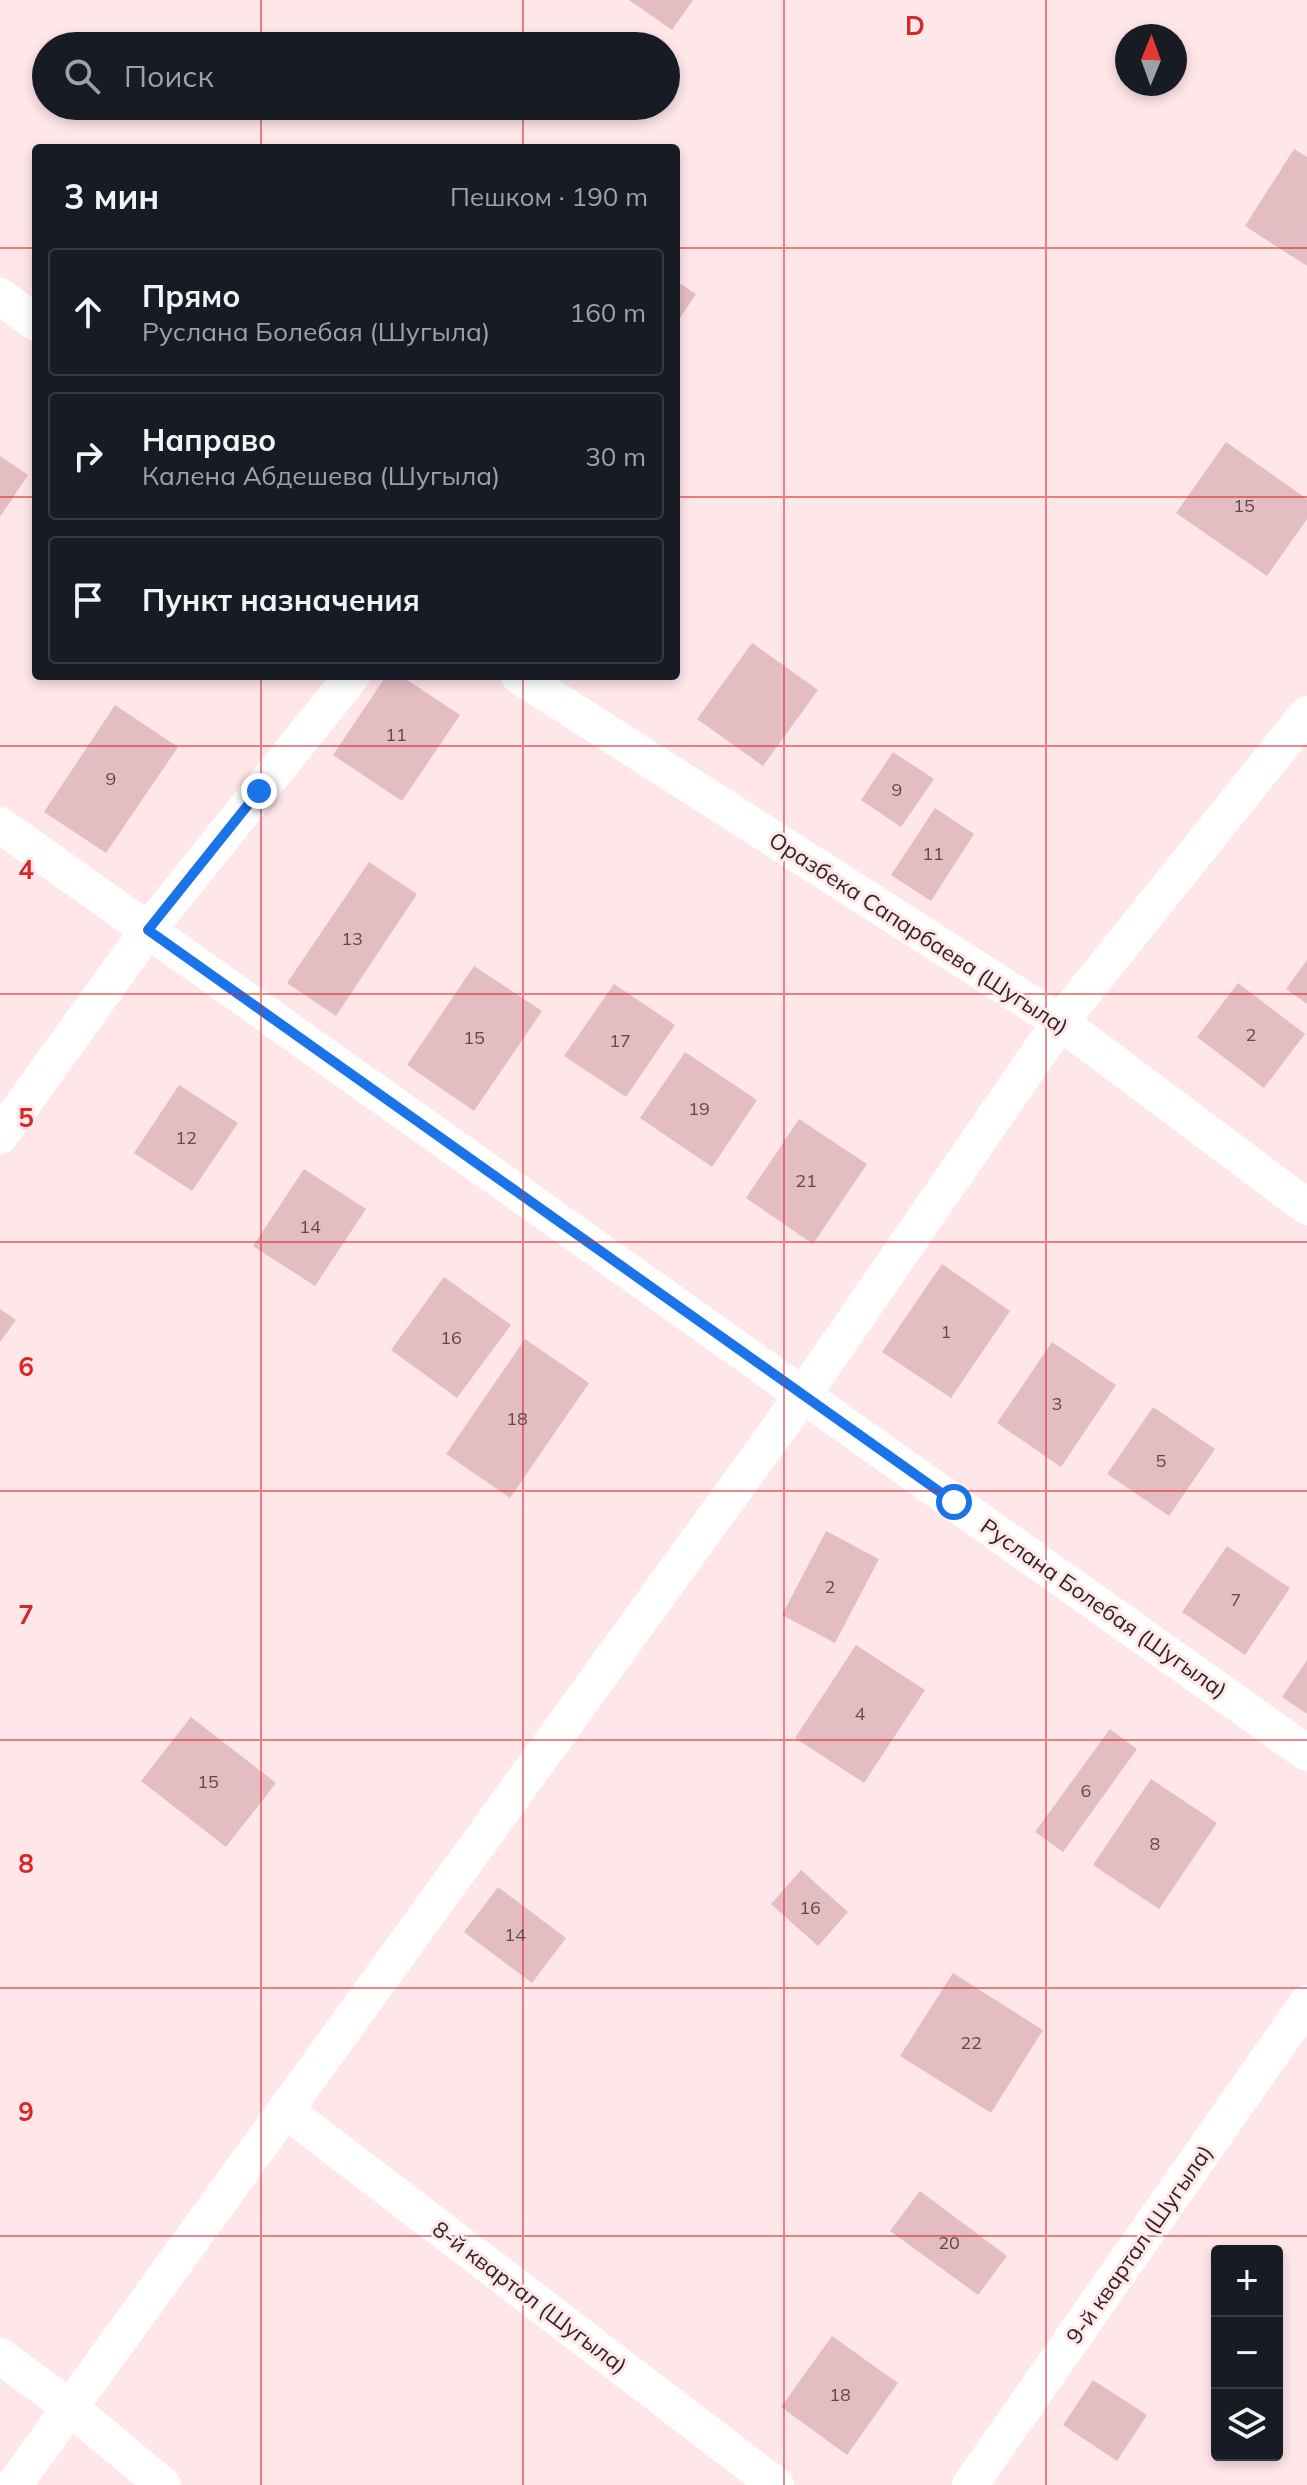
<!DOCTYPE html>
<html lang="ru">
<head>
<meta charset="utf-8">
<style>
  :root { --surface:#171b24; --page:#20242c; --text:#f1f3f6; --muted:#9ea1a6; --line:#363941 }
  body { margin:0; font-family:Mulish,sans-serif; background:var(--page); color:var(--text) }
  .controls { position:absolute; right:24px; bottom:24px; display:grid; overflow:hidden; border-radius:8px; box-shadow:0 4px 12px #0003 }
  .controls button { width:72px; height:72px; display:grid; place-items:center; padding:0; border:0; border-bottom:2px solid var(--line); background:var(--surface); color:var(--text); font:40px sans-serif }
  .compass { position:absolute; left:1115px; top:24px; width:72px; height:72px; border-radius:50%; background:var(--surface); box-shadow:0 4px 12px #0003; rotate:1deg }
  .stop { position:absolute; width:24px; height:24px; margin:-18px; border:6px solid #1a73e8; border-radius:50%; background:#fff }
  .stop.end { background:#1a73e8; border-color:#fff; box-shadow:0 2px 8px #0008 }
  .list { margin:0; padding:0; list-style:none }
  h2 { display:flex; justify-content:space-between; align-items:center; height:104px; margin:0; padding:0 32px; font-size:34px }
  h2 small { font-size:26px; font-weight:400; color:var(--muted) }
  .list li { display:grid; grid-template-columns:52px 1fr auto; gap:24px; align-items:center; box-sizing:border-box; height:128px; margin:0 16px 16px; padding:0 16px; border:2px solid var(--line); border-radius:8px }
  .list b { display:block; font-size:30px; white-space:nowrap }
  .list p { margin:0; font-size:26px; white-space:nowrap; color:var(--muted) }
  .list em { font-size:26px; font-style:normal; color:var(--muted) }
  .icon { flex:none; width:44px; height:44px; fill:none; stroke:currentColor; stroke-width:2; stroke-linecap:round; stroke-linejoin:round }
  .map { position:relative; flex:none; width:1307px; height:2485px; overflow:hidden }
  .search { position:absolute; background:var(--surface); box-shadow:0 4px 12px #0003; left:32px; top:32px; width:648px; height:88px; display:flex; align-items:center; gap:20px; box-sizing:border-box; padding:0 28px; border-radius:44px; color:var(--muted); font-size:30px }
  .panel { position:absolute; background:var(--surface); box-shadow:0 4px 12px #0003; left:32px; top:144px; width:648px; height:536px; border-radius:8px }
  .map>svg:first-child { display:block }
</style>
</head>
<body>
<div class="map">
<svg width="1307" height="2485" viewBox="0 0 1307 2485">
  <rect width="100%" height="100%" fill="#ffe6e9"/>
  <!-- building -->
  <path fill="#e4bdc2" d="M 629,0 L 693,0 L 672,30 Z
    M 1294,149 L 1307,157 L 1307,266 L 1245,226 Z
    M 676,281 L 696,294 L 676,324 Z
    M 1226,442 L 1307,499 L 1307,519 L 1267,576 L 1176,513 Z
    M 0,456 L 28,475 L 0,517 Z
    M 752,643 L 818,690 L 763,766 L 697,719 Z
    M 386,676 L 401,676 L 460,715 L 402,801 L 333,755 Z
    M 115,705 L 178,747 L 106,853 L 44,812 Z
    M 893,752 L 934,779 L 901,827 L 861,800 Z
    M 935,808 L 974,834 L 931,901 L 891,875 Z
    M 369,862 L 417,894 L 336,1016 L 287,983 Z
    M 1307,960 L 1307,1004 L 1286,989 Z
    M 474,966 L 542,1011 L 474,1111 L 407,1065 Z
    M 1238,983 L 1305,1034 L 1264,1088 L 1197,1037 Z
    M 614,984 L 675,1025 L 626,1097 L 564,1056 Z
    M 685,1052 L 757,1100 L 712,1167 L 640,1118 Z
    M 179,1085 L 238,1123 L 192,1191 L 134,1153 Z
    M 799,1119 L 867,1164 L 813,1244 L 746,1198 Z
    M 304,1169 L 366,1209 L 315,1286 L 253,1246 Z
    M 942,1264 L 1010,1311 L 951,1398 L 882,1352 Z
    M 444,1277 L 511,1325 L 457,1398 L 391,1350 Z
    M 0,1309 L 16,1320 L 0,1342 Z
    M 525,1339 L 589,1383 L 510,1498 L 446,1454 Z
    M 1052,1342 L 1116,1385 L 1061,1467 L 997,1423 Z
    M 1153,1407 L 1215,1449 L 1169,1516 L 1107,1474 Z
    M 826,1531 L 879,1559 L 835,1643 L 782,1615 Z
    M 1227,1546 L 1290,1588 L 1245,1655 L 1182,1612 Z
    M 856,1645 L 925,1690 L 864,1783 L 795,1738 Z
    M 1307,1660 L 1307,1714 L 1282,1697 Z
    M 191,1717 L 276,1783 L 226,1847 L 141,1781 Z
    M 1110,1729 L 1137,1749 L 1063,1852 L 1035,1832 Z
    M 1151,1779 L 1217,1823 L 1159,1909 L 1093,1865 Z
    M 801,1870 L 848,1912 L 818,1946 L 771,1904 Z
    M 498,1887 L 566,1938 L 532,1983 L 464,1932 Z
    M 953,1973 L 1043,2030 L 991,2113 L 900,2056 Z
    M 920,2191 L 1007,2256 L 978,2295 L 890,2231 Z
    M 832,2336 L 898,2383 L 847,2455 L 781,2407 Z
    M 1093,2380 L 1147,2415 L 1117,2461 L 1063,2425 Z"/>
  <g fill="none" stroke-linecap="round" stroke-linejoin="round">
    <!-- street -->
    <path stroke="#fff" stroke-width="36" d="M 0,296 L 36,323
      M 519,676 L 1060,1022 L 1307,1207
      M 0,825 L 1307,1753
      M 0,1136 L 148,930 L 352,676
      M 285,2110 L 776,2485
      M 0,2356 L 68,2406 L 163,2485
      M 14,2485 L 803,1395 L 1060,1022 L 1307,714
      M 970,2485 L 1307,2003"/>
  </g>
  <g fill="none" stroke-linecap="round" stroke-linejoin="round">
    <!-- route -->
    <path stroke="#1a73e8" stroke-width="10" d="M 259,791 L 148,930 L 954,1502"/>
  </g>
  <!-- grid -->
  <path fill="none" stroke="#d62828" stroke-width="2" stroke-opacity="0.55" d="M 261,0 L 261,46M 523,0 L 523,46M 784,0 L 784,2485M 1046,0 L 1046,2485M 261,106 L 261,148M 523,106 L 523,148M 0,248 L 36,248M 676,248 L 1307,248M 0,497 L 36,497M 676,497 L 1307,497M 261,676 L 261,2485M 523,676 L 523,2485M 0,746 L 1307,746M 0,994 L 1307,994M 0,1242 L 1307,1242M 0,1491 L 1307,1491M 0,1740 L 1307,1740M 0,1988 L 1307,1988M 0,2236 L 1307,2236"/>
  <g text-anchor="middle" stroke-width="6" stroke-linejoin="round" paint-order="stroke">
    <!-- number labels -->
    <g font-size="18" fill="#5e4a4d">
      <text x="1244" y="512">15</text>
      <text x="396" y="741">11</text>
      <text x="111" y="785">9</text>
      <text x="897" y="796">9</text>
      <text x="933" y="860">11</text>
      <text x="352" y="945">13</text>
      <text x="1251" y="1041">2</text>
      <text x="474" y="1044">15</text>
      <text x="620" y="1047">17</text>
      <text x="699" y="1115">19</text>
      <text x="186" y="1144">12</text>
      <text x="806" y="1187">21</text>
      <text x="310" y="1233">14</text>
      <text x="946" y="1338">1</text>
      <text x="451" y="1344">16</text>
      <text x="1057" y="1410">3</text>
      <text x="517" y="1425">18</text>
      <text x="1161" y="1467">5</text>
      <text x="830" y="1593">2</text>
      <text x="1236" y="1606">7</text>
      <text x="860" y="1720">4</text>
      <text x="208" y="1788">15</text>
      <text x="1086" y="1797">6</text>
      <text x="1155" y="1850">8</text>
      <text x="810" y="1914">16</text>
      <text x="515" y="1941">14</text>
      <text x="971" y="2049">22</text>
      <text x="949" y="2249">20</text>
      <text x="840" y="2401">18</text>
    </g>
    <!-- street labels -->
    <g font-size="22" fill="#322426" stroke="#ffe6e9">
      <text transform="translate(919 933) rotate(33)" y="8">Оразбека Сапарбаева (Шугыла)</text>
      <text transform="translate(1104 1608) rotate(35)" y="8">Руслана Болебая (Шугыла)</text>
      <text transform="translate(1139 2244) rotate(-55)" y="8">9-й квартал (Шугыла)</text>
      <text transform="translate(530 2297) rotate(37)" y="8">8-й квартал (Шугыла)</text>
    </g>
  </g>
  <g font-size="26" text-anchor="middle" font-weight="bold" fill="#d62828" stroke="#ffe6e9" stroke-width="6" stroke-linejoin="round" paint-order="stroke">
    <text x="915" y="35">D</text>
    <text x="26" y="879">4</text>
    <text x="26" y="1127">5</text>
    <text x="26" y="1376">6</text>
    <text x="26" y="1624">7</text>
    <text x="26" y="1873">8</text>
    <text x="26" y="2121">9</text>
  </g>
</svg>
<div class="controls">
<button>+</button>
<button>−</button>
<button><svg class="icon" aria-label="layers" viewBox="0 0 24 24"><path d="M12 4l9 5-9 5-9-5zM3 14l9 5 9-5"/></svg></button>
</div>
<svg class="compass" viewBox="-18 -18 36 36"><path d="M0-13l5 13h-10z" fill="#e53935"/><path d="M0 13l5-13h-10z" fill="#9ea1a6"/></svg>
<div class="stop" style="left:954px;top:1502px"></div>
<div class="stop end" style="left:259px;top:791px"></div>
<div class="search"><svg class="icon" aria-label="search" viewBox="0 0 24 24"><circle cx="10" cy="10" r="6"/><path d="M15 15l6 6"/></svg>Поиск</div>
<section class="panel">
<h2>3 мин<small>Пешком · 190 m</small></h2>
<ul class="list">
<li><svg class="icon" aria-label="ahead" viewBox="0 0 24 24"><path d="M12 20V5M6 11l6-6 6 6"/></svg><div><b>Прямо</b><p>Руслана Болебая (Шугыла)</p></div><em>160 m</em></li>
<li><svg class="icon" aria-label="right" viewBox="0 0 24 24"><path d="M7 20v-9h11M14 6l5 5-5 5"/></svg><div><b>Направо</b><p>Калена Абдешева (Шугыла)</p></div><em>30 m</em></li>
<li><svg class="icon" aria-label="arrive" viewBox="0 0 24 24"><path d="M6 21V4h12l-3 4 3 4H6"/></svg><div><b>Пункт назначения</b></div></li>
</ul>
</section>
</div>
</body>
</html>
